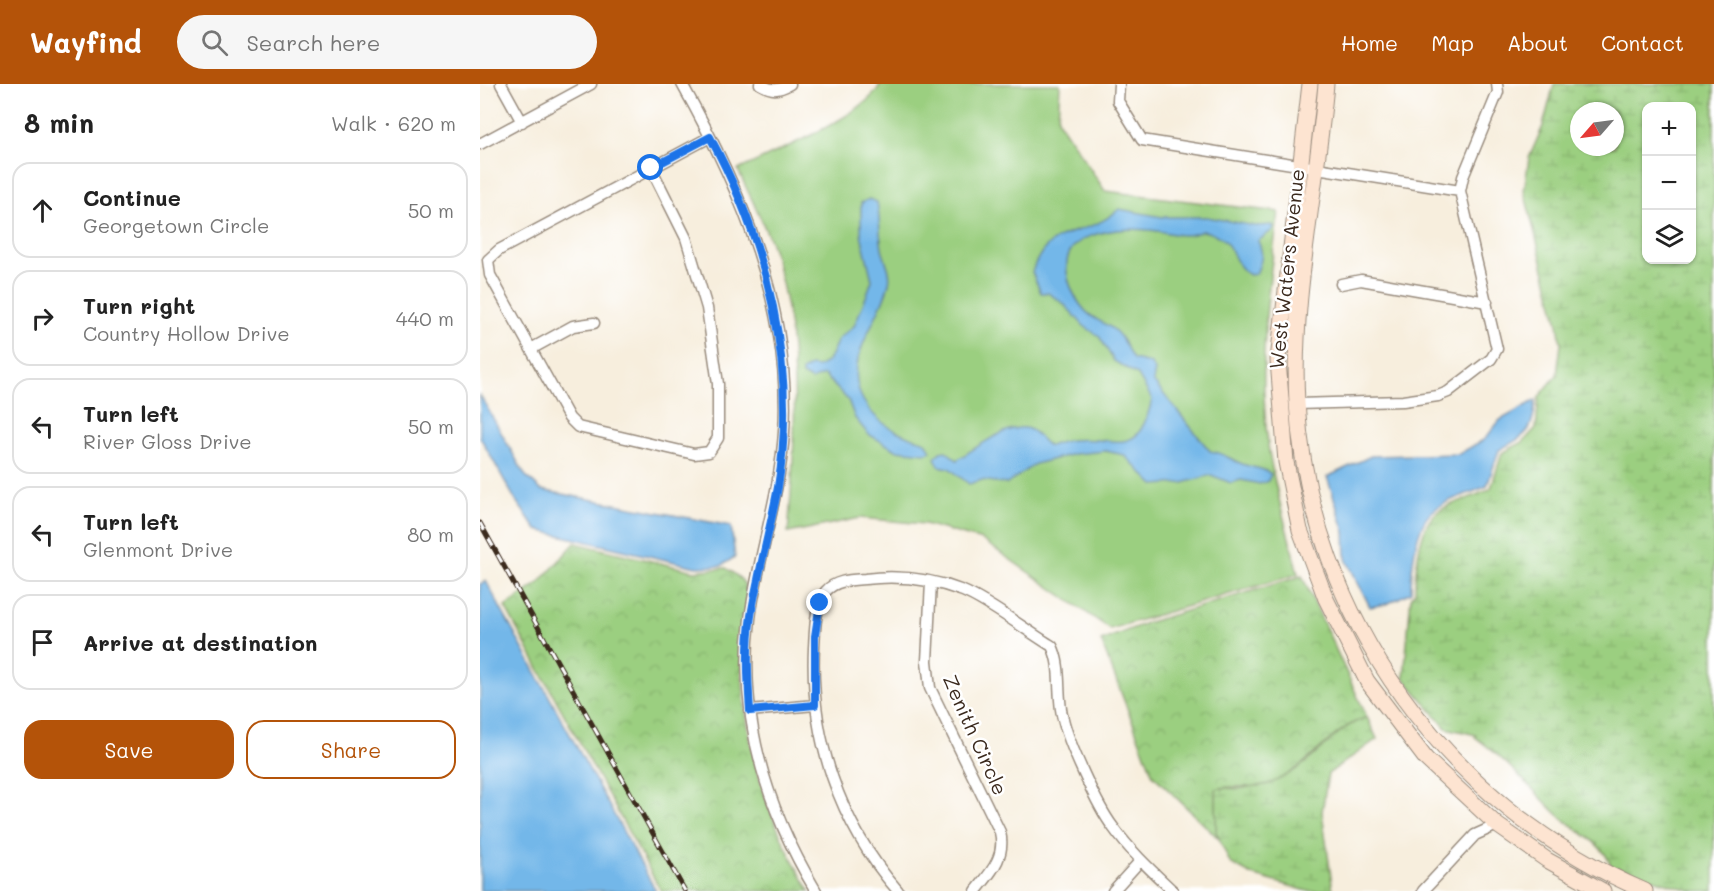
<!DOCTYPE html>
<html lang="en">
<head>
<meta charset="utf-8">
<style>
  :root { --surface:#fff; --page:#f6f6f6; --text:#222; --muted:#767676; --line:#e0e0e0; --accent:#b45309 }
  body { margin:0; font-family:Mali,sans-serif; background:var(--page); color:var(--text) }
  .controls { position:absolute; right:18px; top:18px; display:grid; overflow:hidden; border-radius:12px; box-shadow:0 2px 4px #0004 }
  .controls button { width:54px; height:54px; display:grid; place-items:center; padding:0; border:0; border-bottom:2px solid var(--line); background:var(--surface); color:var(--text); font:30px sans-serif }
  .compass { position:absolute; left:1090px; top:18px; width:54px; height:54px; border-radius:50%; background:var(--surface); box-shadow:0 2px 4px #0004; rotate:242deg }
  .stop { position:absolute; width:18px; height:18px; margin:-14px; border:4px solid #1a73e8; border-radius:50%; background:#fff }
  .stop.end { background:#1a73e8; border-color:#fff; box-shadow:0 2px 6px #0008 }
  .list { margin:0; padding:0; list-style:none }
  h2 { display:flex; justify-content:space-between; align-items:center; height:78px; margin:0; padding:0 24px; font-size:26px }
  h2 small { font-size:20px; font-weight:400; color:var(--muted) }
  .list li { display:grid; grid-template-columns:39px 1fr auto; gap:18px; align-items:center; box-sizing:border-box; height:96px; margin:0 12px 12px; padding:0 12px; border:2px solid var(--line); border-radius:18px }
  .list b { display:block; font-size:22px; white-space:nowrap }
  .list p { margin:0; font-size:20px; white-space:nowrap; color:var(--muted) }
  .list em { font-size:20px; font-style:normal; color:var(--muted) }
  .actions { display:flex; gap:12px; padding:18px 24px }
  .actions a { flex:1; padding:14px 0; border:2px solid var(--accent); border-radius:18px; text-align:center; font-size:21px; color:var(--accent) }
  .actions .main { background:var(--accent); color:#fff }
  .icon { flex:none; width:33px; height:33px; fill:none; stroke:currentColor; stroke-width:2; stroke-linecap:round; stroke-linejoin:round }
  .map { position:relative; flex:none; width:1234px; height:807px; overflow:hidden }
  header { display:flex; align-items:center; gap:36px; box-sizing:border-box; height:84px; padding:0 30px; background:var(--accent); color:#fff }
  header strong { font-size:28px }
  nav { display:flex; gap:33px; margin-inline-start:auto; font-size:21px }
  .search { width:420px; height:54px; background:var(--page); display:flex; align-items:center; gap:15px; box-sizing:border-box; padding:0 21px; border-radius:33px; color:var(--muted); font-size:22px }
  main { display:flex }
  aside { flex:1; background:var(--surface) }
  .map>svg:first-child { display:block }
</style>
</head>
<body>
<header>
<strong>Wayfind</strong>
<div class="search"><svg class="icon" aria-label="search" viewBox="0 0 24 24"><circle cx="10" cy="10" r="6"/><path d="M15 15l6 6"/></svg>Search here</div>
<nav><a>Home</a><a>Map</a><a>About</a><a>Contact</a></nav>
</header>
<main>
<aside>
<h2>8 min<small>Walk · 620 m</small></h2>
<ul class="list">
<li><svg class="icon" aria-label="ahead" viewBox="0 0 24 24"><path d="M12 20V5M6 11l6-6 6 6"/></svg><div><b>Continue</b><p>Georgetown Circle</p></div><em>50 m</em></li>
<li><svg class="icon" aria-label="right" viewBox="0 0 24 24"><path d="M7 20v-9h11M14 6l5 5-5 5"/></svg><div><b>Turn right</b><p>Country Hollow Drive</p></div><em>440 m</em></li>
<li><svg class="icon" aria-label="left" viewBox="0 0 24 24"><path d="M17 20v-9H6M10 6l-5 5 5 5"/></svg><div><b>Turn left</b><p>River Gloss Drive</p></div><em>50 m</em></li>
<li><svg class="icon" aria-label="left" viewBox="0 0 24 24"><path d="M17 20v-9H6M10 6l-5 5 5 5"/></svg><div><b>Turn left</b><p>Glenmont Drive</p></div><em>80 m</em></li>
<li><svg class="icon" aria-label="arrive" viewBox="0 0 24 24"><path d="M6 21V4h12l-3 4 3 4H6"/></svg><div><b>Arrive at destination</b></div></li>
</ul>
<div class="actions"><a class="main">Save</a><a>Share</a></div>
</aside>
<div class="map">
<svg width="1234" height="807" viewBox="0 0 1234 807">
  <defs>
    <pattern id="wetland-marsh" width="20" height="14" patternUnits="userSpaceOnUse" patternTransform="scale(1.5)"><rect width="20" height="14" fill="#9bcf80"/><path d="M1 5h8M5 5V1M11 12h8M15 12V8" fill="none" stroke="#86b26e"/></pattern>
    <pattern id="park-crowns" width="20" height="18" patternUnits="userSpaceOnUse" patternTransform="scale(1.5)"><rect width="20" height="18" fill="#9bcf80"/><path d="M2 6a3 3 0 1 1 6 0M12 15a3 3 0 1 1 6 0" fill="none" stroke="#86b26e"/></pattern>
  </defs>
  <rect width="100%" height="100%" fill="#fff"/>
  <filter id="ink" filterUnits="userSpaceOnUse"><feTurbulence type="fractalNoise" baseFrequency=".0167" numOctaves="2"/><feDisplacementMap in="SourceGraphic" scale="12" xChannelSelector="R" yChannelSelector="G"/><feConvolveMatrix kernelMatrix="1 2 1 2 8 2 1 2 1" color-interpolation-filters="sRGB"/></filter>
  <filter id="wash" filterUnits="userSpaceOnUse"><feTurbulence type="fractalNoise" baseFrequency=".008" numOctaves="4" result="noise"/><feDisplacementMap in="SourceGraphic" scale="24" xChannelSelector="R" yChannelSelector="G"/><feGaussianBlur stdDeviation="1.35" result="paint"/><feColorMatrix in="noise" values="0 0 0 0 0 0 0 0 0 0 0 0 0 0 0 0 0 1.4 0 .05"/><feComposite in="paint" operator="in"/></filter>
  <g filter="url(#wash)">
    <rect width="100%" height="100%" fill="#f7eedd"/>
    <!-- green -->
    <path fill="#9bcf80" stroke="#6b7c4f" stroke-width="1.5" d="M 400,0 L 580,0 L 578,36 L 625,107 L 799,128 C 787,205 778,283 788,361 C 794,404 808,447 818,490 L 630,545 L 502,456 L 445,440 L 380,434 L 308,449 C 316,353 322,255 292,162 C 283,136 269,111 258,86 C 288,71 391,29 400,0 Z"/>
    <!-- wetland -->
    <path fill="url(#wetland-marsh)" stroke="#6b7c4f" stroke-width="1.5" fill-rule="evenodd" d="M 1074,0 L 1234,0 L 1234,807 L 1212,807 L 1131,782 C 1123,757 1092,745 1074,727 C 1048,701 1025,675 995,653 L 996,651 L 966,644 L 924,594 L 931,512 L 935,508 C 935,488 939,445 954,431 C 969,417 994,415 1011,404 L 1022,369 L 1043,358 L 1056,344 L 1059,313 L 1077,291 L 1081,260 L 1078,240 L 1044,107 L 1049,74 L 1063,42 ZM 1166,22 L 1212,22 L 1212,176 L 1166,176 ZM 1099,27 L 1135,27 L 1135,63 L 1099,63 Z
      M 887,633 L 897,655 L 848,690 L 842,728 L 853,807 L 827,807 L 772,791 L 750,779 L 736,748 L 736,705 C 746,702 753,706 763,704 C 777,702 796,696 808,690 C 838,675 855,643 887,633 Z"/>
    <!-- park -->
    <path fill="url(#park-crowns)" stroke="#6b7c4f" stroke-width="1.5" d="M 95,459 L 214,487 L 246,484 C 251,488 261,494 263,498 C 275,517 261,564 262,588 C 267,670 287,736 330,807 L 181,807 L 25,523 L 59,499 Z
      M 822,492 L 887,633 C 850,645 828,685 791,699 C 773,706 754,700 736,705 L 736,748 L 739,755 L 673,691 L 621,557 L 666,539 Z"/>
    <!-- water -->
    <path fill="#73b7e9" stroke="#577084" stroke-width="1.5" d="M 389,115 L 397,118 C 400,133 399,149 402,164 C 404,176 412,187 409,199 C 400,238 361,275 383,316 C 397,341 419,350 446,358 L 451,367 L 446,369 L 416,366 L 388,350 L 375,334 L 368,316 L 344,291 L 331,296 L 322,291 L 322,287 L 330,282 L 338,283 L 348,277 L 359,254 L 374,242 L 386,213 L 392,196 L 381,150 L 381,119 Z
      M 639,125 L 682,133 L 727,133 L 775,142 L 793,141 L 794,145 L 778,157 C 784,170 782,176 776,190 L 770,191 C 748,179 758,152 722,147 C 703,156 687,147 668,146 C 644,144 590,146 587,178 C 585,193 593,212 603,224 C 610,234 623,238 633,245 C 643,252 647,266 653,275 L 670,279 L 675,286 L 673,297 L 730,367 C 746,369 754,379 769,382 C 779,385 783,384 791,390 L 788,397 L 780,400 L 761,396 L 751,399 L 731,391 L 703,399 L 674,401 L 644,371 L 626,367 L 594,370 L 555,380 L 527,400 L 502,396 L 489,400 L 469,384 L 459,382 L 455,374 L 460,368 L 466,367 L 477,376 C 493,366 533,335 551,346 C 557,349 563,358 569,362 C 576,360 584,357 591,356 C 638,351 658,377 672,315 L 658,291 L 634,277 L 619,252 L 604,242 L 583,219 L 568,209 L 561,209 L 552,188 C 569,137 606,156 639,125 Z
      M 0,311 L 45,391 L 61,406 L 251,442 L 255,473 L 241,482 L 216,483 L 57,446 L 36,417 L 0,353 Z
      M 1056,316 C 1052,350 1048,350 1019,366 L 1007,402 C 990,410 966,415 952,428 C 935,442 931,487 931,508 L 907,520 L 890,523 L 866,475 L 865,448 L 847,393 L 891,372 L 979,370 L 1005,355 L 1020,336 Z
      M 6,497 L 21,525 L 176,807 L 0,807 L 0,500 Z"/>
  </g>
  <g filter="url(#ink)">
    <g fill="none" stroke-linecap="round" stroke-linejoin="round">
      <!-- street casing -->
      <g stroke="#998c7e" stroke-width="13">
        <path id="street" d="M 21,0 L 42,38
          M 202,0 C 261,105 312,225 304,348 C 300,411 278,472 270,535 C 258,632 286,724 336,807
          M 280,0 C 292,7 298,7 310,0
          M 639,0 L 638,17 L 662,56 L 980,107
          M 0,60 L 111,0
          M 171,84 L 206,154 L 227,224 L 238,300 L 238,354 L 229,368 L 214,370 L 98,343 L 89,334 L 10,191 L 8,176 L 19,166 L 230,53
          M 861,200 L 881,196 L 1007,218
          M 51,265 L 93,242 L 114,239
          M 817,320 L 923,317 L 958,312 L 968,308 L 1011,275 L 1017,265 L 980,107 L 983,93 L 1018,8 L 1017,0
          M 451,498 L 447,577 L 450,604 L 520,748 C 526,773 511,788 496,807
          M 270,627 L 335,621
          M 418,807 C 359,739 330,653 334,564 C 335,547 335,520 346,507 C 356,496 372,496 385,495 C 417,491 452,495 483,507 C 508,517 547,547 572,562 C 583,584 576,611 583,635 C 589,660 617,722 633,743 C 650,767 672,787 693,807
          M 633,807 L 661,776
          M 943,807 L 995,751 L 1017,741"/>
      </g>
      <!-- secondary casing -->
      <g stroke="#998c7e" stroke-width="17">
        <path id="secondary" d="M 830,0 L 798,276 L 806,378 L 820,446 L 846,515 L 887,597 L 946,675 L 1017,741 L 1067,776 L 1123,807
          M 846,0 C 837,104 811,216 817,319 C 830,534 968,723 1165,807"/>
      </g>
      <!-- street -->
      <use href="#street" stroke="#fff" stroke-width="10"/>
      <!-- secondary -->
      <use href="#secondary" stroke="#fde4d1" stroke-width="15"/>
      <!-- rail casing -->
      <g stroke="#3b2a1e" stroke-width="5">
        <path id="rail" d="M 0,439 L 205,807"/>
      </g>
      <!-- rail -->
      <use href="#rail" stroke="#fff" stroke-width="3" stroke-dasharray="9" stroke-linecap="butt"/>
    </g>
  </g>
  <g fill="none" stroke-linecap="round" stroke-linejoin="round" filter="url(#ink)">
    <!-- route -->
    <path stroke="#1a73e8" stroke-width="8" d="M 171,84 L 230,53 C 287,158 318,283 298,403 C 290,446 278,489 271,532 C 266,564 268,596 270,627 L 335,621 L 335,552 L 340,519"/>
  </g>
  <g text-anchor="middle" stroke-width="5" stroke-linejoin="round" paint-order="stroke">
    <!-- street labels -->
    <g font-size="20" fill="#3b2a1e" stroke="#fff">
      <text transform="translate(807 185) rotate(-84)" y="7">West Waters Avenue</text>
      <text transform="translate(495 651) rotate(66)" y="7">Zenith Circle</text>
    </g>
  </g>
</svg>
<div class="controls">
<button>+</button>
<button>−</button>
<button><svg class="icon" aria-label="layers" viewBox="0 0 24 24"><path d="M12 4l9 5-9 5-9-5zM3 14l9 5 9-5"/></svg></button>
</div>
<svg class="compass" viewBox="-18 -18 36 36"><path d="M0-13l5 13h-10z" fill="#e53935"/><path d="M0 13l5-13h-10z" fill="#767676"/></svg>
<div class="stop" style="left:171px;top:84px"></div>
<div class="stop end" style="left:340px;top:519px"></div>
</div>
</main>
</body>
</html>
